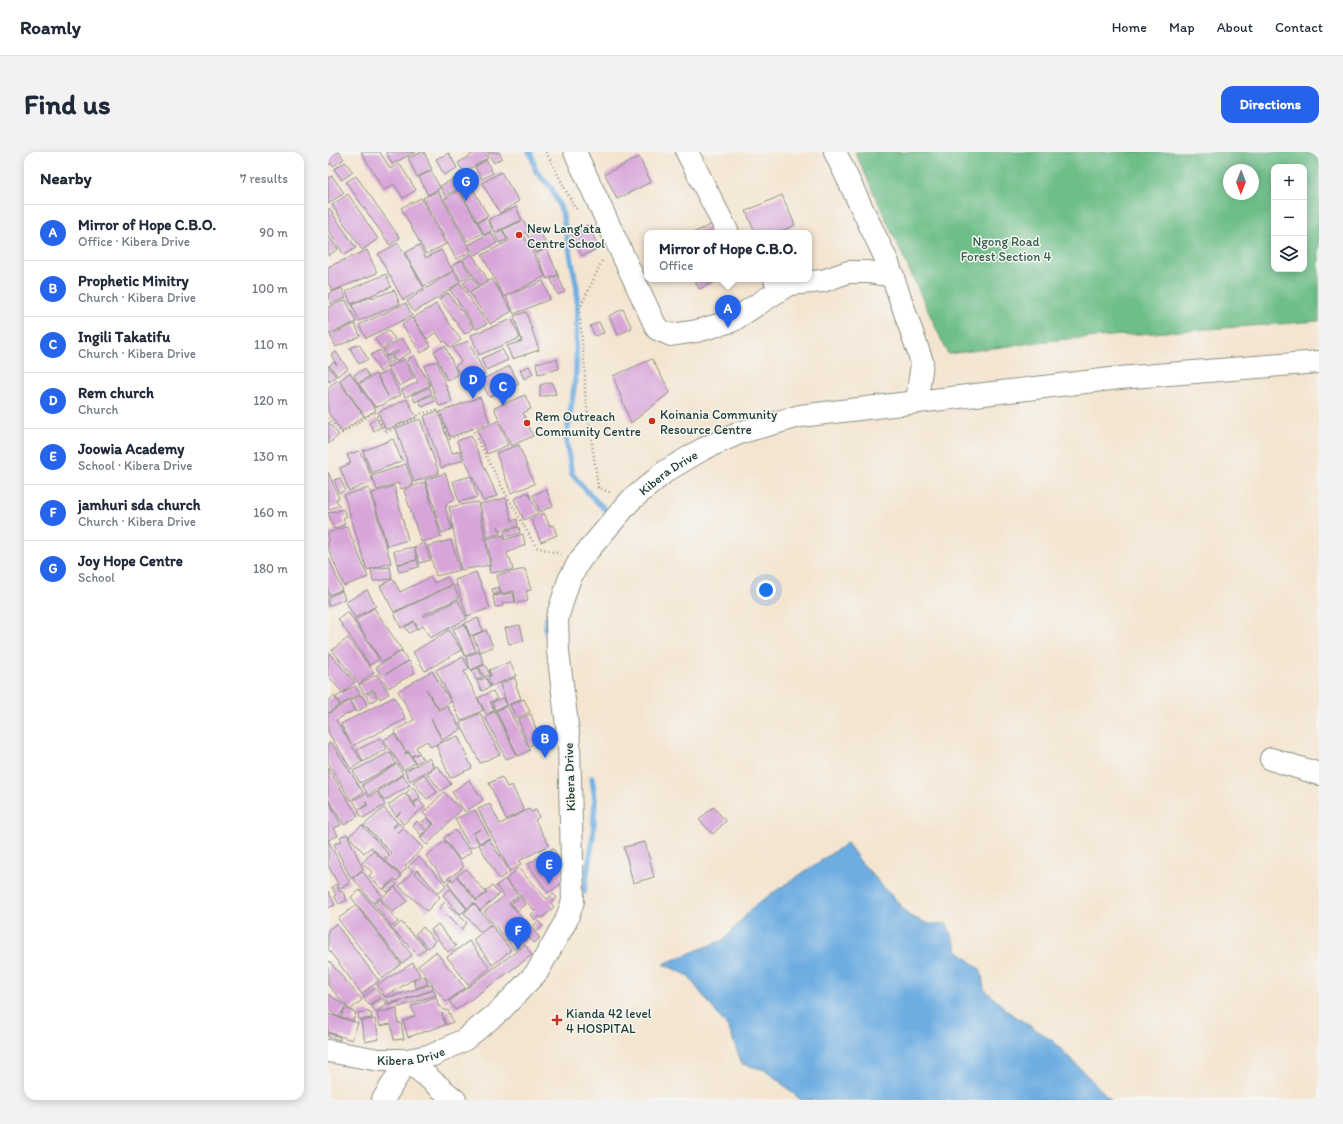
<!DOCTYPE html>
<html lang="en">
<head>
<meta charset="utf-8">
<style>
  :root { --surface:#fff; --page:#f2f2f3; --text:#1f2937; --muted:#747a83; --line:#e0e1e3; --accent:#2563eb }
  body { margin:0; font-family:Itim,sans-serif; background:var(--page); color:var(--text) }
  .controls { position:absolute; right:12px; top:12px; display:grid; overflow:hidden; border-radius:8px; box-shadow:0 2px 10px #0003 }
  .controls button { width:36px; height:36px; display:grid; place-items:center; padding:0; border:0; border-bottom:1px solid var(--line); background:var(--surface); color:var(--text); font:20px sans-serif }
  .compass { position:absolute; left:895px; top:12px; width:36px; height:36px; border-radius:50%; background:var(--surface); box-shadow:0 2px 10px #0003; rotate:181deg }
  .you { position:absolute; left:438px; top:438px; width:14px; height:14px; margin:-10px; border:3px solid #fff; border-radius:50%; background:#1a73e8; box-shadow:0 0 0 6px #1a73e833 }
  .badge { display:grid; place-items:center; width:26px; height:26px; border-radius:50%; background:var(--accent); color:#fff; font-size:13px; font-weight:700 }
  .pin { position:absolute; translate:-50% -33px; filter:drop-shadow(0 1px 2px #0008) }
  .pin::after { content:''; position:absolute; top:21px; width:14px; height:12px; background:inherit; clip-path:polygon(0 0,100% 0,50% 100%) }
  .popup { position:absolute; left:316px; top:78px; width:168px; height:52px; box-sizing:border-box; display:grid; place-content:center; border-radius:8px; background:var(--surface); filter:drop-shadow(0 1px 3px #0005); font-size:13px; white-space:nowrap; color:var(--muted) }
  .popup b { font-size:15px; color:var(--text) }
  .popup::after { content:''; position:absolute; left:50%; top:100%; margin-left:-8px; border:8px solid transparent; border-top-color:var(--surface) }
  .list { margin:0; padding:0; list-style:none }
  h2 { display:flex; justify-content:space-between; align-items:center; height:52px; margin:0; padding:0 16px; font-size:17px }
  h2 small { font-size:13px; font-weight:400; color:var(--muted) }
  .list li { display:grid; grid-template-columns:26px 1fr auto; gap:12px; align-items:center; box-sizing:border-box; height:56px; padding:0 16px; border-top:1px solid var(--line) }
  .list b { display:block; font-size:15px; white-space:nowrap }
  .list p { margin:0; font-size:13px; white-space:nowrap; color:var(--muted) }
  .list em { font-size:13px; font-style:normal; color:var(--muted) }
  .icon { flex:none; width:22px; height:22px; fill:none; stroke:currentColor; stroke-width:2; stroke-linecap:round; stroke-linejoin:round }
  .map { position:relative; flex:none; width:991px; height:948px; overflow:hidden; border-radius:12px }
  header { display:flex; align-items:center; gap:24px; box-sizing:border-box; height:56px; padding:0 20px; background:var(--surface); border-bottom:1px solid var(--line) }
  header strong { font-size:19px }
  nav { display:flex; gap:22px; margin-inline-start:auto; font-size:14px }
  .intro { display:flex; align-items:center; justify-content:space-between; box-sizing:border-box; height:96px; padding:0 24px }
  h1 { margin:0; font-size:28px }
  .button { padding:10px 18px; border-radius:12px; background:var(--accent); color:#fff; font-size:14px; font-weight:700 }
  main { display:flex; gap:24px; padding:0 24px }
  aside { flex:1; background:var(--surface); border-radius:12px; box-shadow:0 2px 10px #0003 }
  .map>svg:first-child { display:block }
</style>
</head>
<body>
<header>
<strong>Roamly</strong>
<nav><a>Home</a><a>Map</a><a>About</a><a>Contact</a></nav>
</header>
<div class="intro"><h1>Find us</h1><a class="button">Directions</a></div>
<main>
<aside>
<h2>Nearby<small>7 results</small></h2>
<ul class="list">
<li><span class="badge">A</span><div><b>Mirror of Hope C.B.O.</b><p>Office · Kibera Drive</p></div><em>90 m</em></li>
<li><span class="badge">B</span><div><b>Prophetic Minitry</b><p>Church · Kibera Drive</p></div><em>100 m</em></li>
<li><span class="badge">C</span><div><b>Ingili Takatifu</b><p>Church · Kibera Drive</p></div><em>110 m</em></li>
<li><span class="badge">D</span><div><b>Rem church</b><p>Church</p></div><em>120 m</em></li>
<li><span class="badge">E</span><div><b>Joowia Academy</b><p>School · Kibera Drive</p></div><em>130 m</em></li>
<li><span class="badge">F</span><div><b>jamhuri sda church</b><p>Church · Kibera Drive</p></div><em>160 m</em></li>
<li><span class="badge">G</span><div><b>Joy Hope Centre</b><p>School</p></div><em>180 m</em></li>
</ul>
</aside>
<div class="map">
<svg width="991" height="948" viewBox="0 0 991 948">
  <rect width="100%" height="100%" fill="#f6f6f2"/>
  <filter id="ink" filterUnits="userSpaceOnUse"><feTurbulence type="fractalNoise" baseFrequency=".025" numOctaves="2"/><feDisplacementMap in="SourceGraphic" scale="8" xChannelSelector="R" yChannelSelector="G"/><feConvolveMatrix kernelMatrix="1 2 1 2 8 2 1 2 1" color-interpolation-filters="sRGB"/></filter>
  <filter id="wash" filterUnits="userSpaceOnUse"><feTurbulence type="fractalNoise" baseFrequency=".012" numOctaves="4" result="noise"/><feDisplacementMap in="SourceGraphic" scale="16" xChannelSelector="R" yChannelSelector="G"/><feGaussianBlur stdDeviation="0.9" result="paint"/><feColorMatrix in="noise" values="0 0 0 0 0 0 0 0 0 0 0 0 0 0 0 0 0 1.4 0 .05"/><feComposite in="paint" operator="in"/></filter>
  <g filter="url(#wash)">
    <rect width="100%" height="100%" fill="#f4e5d1"/>
    <!-- forest -->
    <path fill="#6ebe89" stroke="#467e5e" fill-rule="evenodd" d="M 527,0 L 991,0 L 991,169 L 727,188 L 620,202 ZM 946,15 L 976,15 L 976,117 L 946,117 ZM 901,18 L 925,18 L 925,42 L 901,42 Z"/>
    <!-- water -->
    <path fill="#6eade1" stroke="#46758a" d="M 519,691 L 532,709 L 582,764 L 601,772 L 619,772 L 630,799 L 653,818 L 656,837 L 682,861 L 724,888 L 783,948 L 473,948 L 438,918 L 414,912 L 401,877 L 359,823 L 335,812 L 397,787 L 427,753 Z"/>
    <g fill="none" stroke-linecap="round" stroke-linejoin="round">
      <!-- stream -->
      <path stroke="#6eade1" stroke-width="5.5" d="M 201,0 L 203,1 L 208,20 L 223,35 L 234,60 L 249,136 L 248,223 L 238,288 L 244,322 L 266,347 L 280,360 L 277,365
        M 219,465 L 218,476 L 220,486
        M 256,740 L 265,685 L 267,647 L 264,626"/>
    </g>
    <g id="blocks">
      <!-- building -->
      <path fill="#d8a5d9" d="M 0,0 L 11,0 L 16,7 L 5,14 L 3,11 L 0,14 Z
        M 33,0 L 52,0 L 62,17 L 71,11 L 88,38 L 75,46 L 66,32 L 56,38 Z
        M 58,0 L 87,0 L 64,12 Z
        M 94,0 L 96,0 L 104,18 L 89,25 L 80,6 Z
        M 148,0 L 156,0 L 160,6 L 136,20 L 130,11 Z
        M 159,0 L 171,0 L 174,6 L 166,11 Z
        M 121,1 L 129,16 L 116,23 L 108,7 Z
        M 311,5 L 323,30 L 289,47 L 277,22 Z
        M 158,8 L 165,21 L 154,27 L 147,15 Z
        M 17,10 L 25,20 L 14,28 L 6,17 Z
        M 103,19 L 112,36 L 100,43 L 91,25 Z
        M 173,20 L 191,49 L 172,61 L 154,31 Z
        M 4,24 L 16,41 L 0,52 L 0,26 Z
        M 28,24 L 72,86 L 62,93 L 18,30 Z
        M 126,27 L 131,36 L 117,44 L 112,34 Z
        M 145,37 L 160,64 L 149,69 L 134,42 Z
        M 131,38 L 155,81 L 139,89 L 116,47 Z
        M 110,39 L 143,100 L 128,107 L 95,46 Z
        M 20,42 L 50,87 L 34,98 L 4,53 Z
        M 454,43 L 467,73 L 449,81 L 427,81 L 418,59 Z
        M 93,46 L 118,92 L 98,102 L 73,56 Z
        M 188,55 L 194,68 L 167,80 L 161,67 Z
        M 1,56 L 28,96 L 16,103 L 0,78 L 0,57 Z
        M 158,66 L 165,78 L 156,83 L 150,70 Z
        M 195,68 L 201,79 L 195,82 L 217,124 L 176,145 L 154,103 L 181,89 L 175,78 Z
        M 387,71 L 391,81 L 365,81 Z
        M 260,73 L 271,96 L 254,104 L 243,81 Z
        M 211,77 L 219,95 L 207,101 L 199,82 Z
        M 174,78 L 179,88 L 171,91 L 167,82 Z
        M 163,80 L 169,91 L 147,103 L 141,93 Z
        M 0,84 L 10,97 L 0,104 Z
        M 70,91 L 96,136 L 75,148 L 50,102 Z
        M 91,93 L 98,106 L 113,98 L 125,119 L 96,134 L 77,101 Z
        M 219,97 L 230,123 L 219,127 L 208,101 Z
        M 39,98 L 49,121 L 4,139 L 0,130 L 0,115 Z
        M 144,102 L 160,128 L 151,133 L 135,107 Z
        M 134,108 L 143,123 L 133,129 L 124,114 Z
        M 125,119 L 132,130 L 108,147 L 86,160 L 79,149 Z
        M 58,122 L 63,135 L 23,152 L 18,139 Z
        M 230,123 L 237,140 L 230,143 L 223,127 Z
        M 144,125 L 150,134 L 141,140 L 135,131 Z
        M 164,127 L 184,159 L 162,172 L 142,141 Z
        M 366,127 L 393,127 L 371,137 Z
        M 215,129 L 222,147 L 186,162 L 178,144 Z
        M 132,131 L 159,172 L 148,177 L 122,138 Z
        M 14,136 L 18,146 L 2,152 L 0,142 Z
        M 66,138 L 72,152 L 31,169 L 24,153 L 44,144 L 45,146 Z
        M 120,141 L 146,176 L 137,182 L 111,147 Z
        M 18,148 L 28,170 L 0,182 L 0,155 Z
        M 78,151 L 84,164 L 38,186 L 31,173 Z
        M 108,152 L 133,188 L 122,196 L 117,189 L 115,190 L 108,180 L 99,187 L 85,166 Z
        M 295,157 L 304,176 L 290,183 L 281,164 Z
        M 198,160 L 211,198 L 184,207 L 179,194 L 194,189 L 186,164 Z
        M 84,166 L 103,194 L 93,201 L 74,173 Z
        M 184,167 L 192,186 L 151,203 L 143,183 Z
        M 271,170 L 276,181 L 267,184 L 262,174 Z
        M 27,172 L 32,184 L 8,195 L 2,183 Z
        M 60,178 L 67,187 L 54,197 L 47,187 Z
        M 74,186 L 83,200 L 68,209 L 64,203 L 70,200 L 69,198 L 58,204 L 55,198 Z
        M 140,189 L 157,222 L 138,232 L 127,214 L 133,210 L 125,196 Z
        M 31,192 L 40,207 L 31,212 L 22,196 Z
        M 117,194 L 130,223 L 119,228 L 106,199 Z
        M 174,197 L 180,208 L 158,218 L 153,207 Z
        M 52,198 L 60,214 L 52,220 L 43,203 Z
        M 8,200 L 20,217 L 9,224 L 2,213 L 6,210 L 9,213 L 3,203 Z
        M 63,203 L 66,209 L 61,211 L 57,205 Z
        M 86,204 L 102,233 L 77,245 L 74,238 L 90,230 L 79,208 Z
        M 76,207 L 86,226 L 71,234 L 60,215 Z
        M 229,207 L 231,217 L 210,222 L 208,211 Z
        M 324,207 L 342,240 L 303,271 L 285,224 Z
        M 109,209 L 124,250 L 111,254 L 96,214 Z
        M 0,213 L 8,225 L 0,230 Z
        M 182,214 L 191,232 L 161,245 L 153,228 Z
        M 201,214 L 205,222 L 196,227 L 192,218 Z
        M 36,217 L 41,224 L 30,231 L 26,223 Z
        M 60,219 L 73,243 L 62,248 L 55,253 L 47,255 L 31,232 L 48,222 L 60,244 L 50,224 Z
        M 22,221 L 48,258 L 37,265 L 12,228 Z
        M 10,228 L 36,264 L 14,280 L 0,260 L 0,235 Z
        M 145,230 L 149,236 L 142,240 L 138,234 Z
        M 224,230 L 228,242 L 212,245 L 212,233 Z
        M 101,235 L 104,241 L 87,250 L 84,243 Z
        M 104,243 L 107,249 L 94,255 L 91,248 Z
        M 197,243 L 203,257 L 195,261 L 205,284 L 183,294 L 166,256 Z
        M 152,245 L 162,270 L 122,285 L 112,260 Z
        M 79,247 L 88,265 L 58,278 L 50,260 Z
        M 110,259 L 124,301 L 132,299 L 135,308 L 113,316 L 96,264 Z
        M 48,266 L 53,275 L 46,279 L 41,271 Z
        M 92,267 L 111,321 L 86,330 L 68,276 Z
        M 170,269 L 180,293 L 159,302 L 149,278 Z
        M 0,270 L 11,283 L 0,292 Z
        M 143,284 L 169,344 L 155,349 L 129,289 Z
        M 65,287 L 74,309 L 44,321 L 35,299 Z
        M 191,293 L 206,332 L 183,341 L 168,301 Z
        M 30,299 L 36,306 L 45,329 L 21,339 L 12,316 L 23,311 L 19,303 Z
        M 78,312 L 85,333 L 73,337 L 70,331 L 49,338 L 44,324 Z
        M 0,320 L 11,346 L 8,347 L 11,353 L 0,358 Z
        M 117,321 L 127,347 L 118,351 L 119,354 L 117,355 L 124,377 L 114,381 L 106,359 L 108,359 L 97,328 Z
        M 143,324 L 149,345 L 131,350 L 125,329 Z
        M 12,326 L 17,338 L 11,341 L 6,328 Z
        M 97,330 L 113,385 L 93,390 L 76,338 Z
        M 66,334 L 80,388 L 59,394 L 44,341 Z
        M 41,336 L 63,411 L 39,418 L 16,343 Z
        M 218,337 L 225,354 L 212,360 L 205,343 Z
        M 200,340 L 210,361 L 196,368 L 186,347 Z
        M 178,346 L 184,369 L 189,367 L 190,374 L 172,378 L 170,374 L 172,382 L 159,385 L 152,352 Z
        M 150,350 L 162,413 L 133,418 L 121,355 Z
        M 15,357 L 19,364 L 15,366 L 17,372 L 6,377 L 0,361 L 6,359 L 7,360 Z
        M 216,361 L 222,374 L 225,373 L 229,383 L 213,390 L 203,367 Z
        M 19,374 L 40,425 L 16,434 L 0,396 L 0,381 Z
        M 191,375 L 192,381 L 177,385 L 176,379 Z
        M 195,382 L 197,393 L 179,401 L 180,406 L 182,406 L 185,418 L 162,421 L 161,414 L 164,414 L 158,387 L 176,383 L 176,388 Z
        M 123,388 L 132,418 L 108,424 L 100,394 Z
        M 97,391 L 102,408 L 92,411 L 86,395 Z
        M 86,395 L 89,408 L 69,412 L 66,399 Z
        M 0,404 L 14,438 L 0,443 Z
        M 89,408 L 91,415 L 71,420 L 69,413 Z
        M 62,415 L 64,427 L 45,429 L 43,417 Z
        M 197,417 L 203,438 L 198,439 L 200,449 L 188,451 L 186,439 L 173,442 L 169,423 Z
        M 148,420 L 162,456 L 139,464 L 127,428 Z
        M 103,425 L 106,431 L 119,425 L 123,433 L 66,460 L 52,434 L 65,427 L 72,440 Z
        M 125,433 L 131,446 L 95,463 L 96,465 L 130,448 L 139,467 L 102,486 L 95,474 L 90,477 L 86,469 L 73,476 L 66,461 Z
        M 171,435 L 172,441 L 166,443 L 164,437 Z
        M 39,438 L 48,454 L 27,466 L 18,450 Z
        M 14,439 L 17,447 L 0,454 L 0,445 Z
        M 185,441 L 187,450 L 174,451 L 175,454 L 167,455 L 165,444 Z
        M 46,456 L 74,498 L 54,510 L 27,468 Z
        M 20,460 L 51,507 L 42,513 L 10,467 Z
        M 150,466 L 155,479 L 142,484 L 137,471 Z
        M 86,470 L 89,477 L 81,481 L 77,475 Z
        M 136,472 L 148,499 L 137,504 L 125,477 Z
        M 192,473 L 196,489 L 181,492 L 177,476 Z
        M 121,478 L 133,498 L 97,519 L 85,500 Z
        M 158,478 L 165,495 L 152,500 L 145,484 Z
        M 20,486 L 46,520 L 31,532 L 4,498 Z
        M 74,499 L 80,509 L 58,522 L 81,509 L 87,521 L 60,536 L 48,515 Z
        M 151,499 L 156,512 L 143,518 L 138,505 Z
        M 0,500 L 27,530 L 15,541 L 0,524 Z
        M 135,505 L 141,516 L 136,519 L 155,558 L 133,569 L 108,518 Z
        M 182,510 L 188,524 L 163,534 L 160,526 L 163,524 L 161,518 Z
        M 157,513 L 162,523 L 156,525 L 151,515 Z
        M 151,516 L 154,526 L 148,528 L 144,518 Z
        M 104,519 L 123,550 L 111,557 L 98,537 L 111,559 L 119,554 L 133,577 L 115,588 L 103,567 L 114,589 L 103,595 L 99,589 L 88,595 L 91,601 L 83,604 L 80,599 L 78,600 L 66,579 L 86,568 L 70,539 Z
        M 49,522 L 61,542 L 52,547 L 45,537 L 36,542 L 31,533 Z
        M 158,526 L 162,535 L 154,539 L 149,529 Z
        M 187,526 L 189,533 L 188,533 L 193,547 L 179,553 L 172,532 Z
        M 27,534 L 32,542 L 12,553 L 8,545 Z
        M 45,539 L 49,546 L 42,551 L 38,543 Z
        M 165,539 L 169,547 L 162,550 L 166,559 L 158,562 L 150,546 Z
        M 33,543 L 39,553 L 29,560 L 23,549 Z
        M 6,544 L 12,553 L 0,561 L 0,548 Z
        M 66,545 L 78,567 L 24,594 L 34,610 L 23,617 L 0,580 L 0,562 L 21,549 L 27,558 L 8,568 L 23,592 L 13,572 Z
        M 176,546 L 179,553 L 167,558 L 164,550 Z
        M 196,547 L 202,560 L 188,566 L 182,553 Z
        M 179,554 L 202,598 L 190,604 L 168,559 Z
        M 167,559 L 189,603 L 178,607 L 157,565 Z
        M 152,561 L 172,602 L 152,611 L 132,571 Z
        M 203,562 L 212,589 L 201,594 L 190,567 Z
        M 66,582 L 78,600 L 76,602 L 78,601 L 79,602 L 80,600 L 87,611 L 75,618 L 56,588 Z
        M 130,584 L 144,616 L 122,626 L 108,593 Z
        M 53,586 L 59,597 L 35,610 L 29,598 Z
        M 3,590 L 35,640 L 23,648 L 0,611 L 0,592 Z
        M 62,600 L 68,612 L 32,631 L 25,619 Z
        M 91,601 L 95,607 L 87,611 L 84,605 Z
        M 101,606 L 106,615 L 82,629 L 77,619 L 88,613 L 89,614 L 88,613 Z
        M 69,612 L 75,622 L 40,643 L 41,645 L 49,640 L 57,653 L 35,666 L 30,659 L 40,653 L 37,649 L 39,653 L 30,657 L 25,648 L 39,641 L 34,633 Z
        M 109,614 L 123,632 L 113,639 L 99,621 Z
        M 0,616 L 30,664 L 16,673 L 0,647 Z
        M 96,622 L 109,640 L 99,647 L 85,630 Z
        M 75,623 L 82,633 L 56,649 L 50,639 Z
        M 174,625 L 179,635 L 184,633 L 196,659 L 178,667 L 161,631 Z
        M 141,628 L 155,648 L 137,660 L 124,640 Z
        M 85,635 L 92,645 L 85,651 L 78,641 Z
        M 116,640 L 133,658 L 99,693 L 92,686 L 106,672 L 95,661 Z
        M 77,641 L 88,656 L 86,651 L 91,648 L 97,655 L 75,672 L 69,664 L 73,660 L 68,664 L 60,653 Z
        M 0,647 L 13,673 L 6,676 L 10,684 L 0,688 L 22,731 L 12,736 L 0,713 Z
        M 162,652 L 172,672 L 201,657 L 203,660 L 208,658 L 211,665 L 207,668 L 221,693 L 191,709 L 193,713 L 182,719 L 150,657 Z
        M 385,655 L 398,669 L 385,682 L 371,668 Z
        M 56,656 L 69,670 L 65,675 L 65,676 L 71,671 L 75,675 L 70,680 L 71,680 L 75,676 L 95,696 L 77,714 L 79,716 L 73,722 L 57,709 L 64,701 L 36,673 Z
        M 147,658 L 162,686 L 151,691 L 146,681 L 153,677 L 145,681 L 151,692 L 142,696 L 127,667 Z
        M 99,666 L 105,672 L 99,677 L 93,671 Z
        M 89,669 L 98,679 L 93,683 L 85,674 Z
        M 34,673 L 61,702 L 55,707 L 43,695 L 36,701 L 21,684 Z
        M 127,678 L 143,700 L 132,708 L 116,686 Z
        M 19,682 L 35,717 L 23,727 L 6,692 L 14,689 L 12,685 Z
        M 161,687 L 182,720 L 171,727 L 151,693 Z
        M 117,689 L 136,715 L 117,729 L 98,704 Z
        M 317,690 L 326,725 L 305,731 L 296,695 Z
        M 225,696 L 234,712 L 234,731 L 220,741 L 200,712 Z
        M 45,699 L 73,724 L 69,729 L 66,727 L 55,737 L 41,724 L 44,720 L 34,711 Z
        M 91,705 L 118,733 L 110,741 L 89,718 L 86,721 L 112,745 L 99,759 L 71,734 L 85,719 L 80,715 Z
        M 190,716 L 219,747 L 225,742 L 229,746 L 223,751 L 226,755 L 214,766 L 211,764 L 207,768 L 203,763 L 207,759 L 178,728 Z
        M 138,717 L 158,741 L 149,748 L 129,724 Z
        M 34,719 L 54,744 L 45,751 L 25,726 Z
        M 129,725 L 148,749 L 159,741 L 157,739 L 164,734 L 171,742 L 152,759 L 146,751 L 139,756 L 119,731 L 123,727 L 125,729 Z
        M 177,727 L 190,744 L 181,751 L 212,786 L 206,791 L 199,783 L 202,780 L 198,783 L 201,786 L 187,798 L 156,760 L 176,744 L 168,734 Z
        M 66,729 L 69,733 L 59,740 L 56,737 Z
        M 8,732 L 12,740 L 14,739 L 19,748 L 11,752 L 6,744 L 8,743 L 4,735 Z
        M 67,735 L 79,749 L 65,760 L 53,747 Z
        M 122,737 L 139,757 L 132,762 L 115,743 Z
        M 32,738 L 84,803 L 74,811 L 23,745 Z
        M 0,739 L 7,753 L 0,756 Z
        M 192,745 L 197,752 L 189,759 L 183,752 Z
        M 52,747 L 70,770 L 64,775 L 46,752 Z
        M 117,750 L 139,771 L 133,778 L 111,756 Z
        M 146,752 L 163,772 L 152,780 L 136,761 Z
        M 28,753 L 73,812 L 55,826 L 10,767 Z
        M 210,769 L 215,774 L 210,779 L 205,775 Z
        M 73,770 L 98,796 L 90,803 L 65,778 Z
        M 8,772 L 51,829 L 34,842 L 0,797 L 0,778 Z
        M 110,772 L 128,794 L 120,800 L 103,778 Z
        M 163,773 L 183,798 L 165,813 L 145,788 Z
        M 95,775 L 107,789 L 100,796 L 87,782 Z
        M 141,789 L 162,816 L 140,833 L 119,805 Z
        M 197,793 L 204,803 L 128,858 L 121,849 Z
        M 108,800 L 137,836 L 118,850 L 90,814 Z
        M 0,808 L 34,848 L 22,858 L 0,833 Z
        M 85,811 L 92,823 L 57,845 L 49,833 Z
        M 97,824 L 100,832 L 88,836 L 85,828 Z
        M 102,833 L 102,834 L 104,833 L 105,838 L 60,852 L 58,846 Z
        M 47,836 L 53,844 L 41,853 L 35,845 Z
        M 106,838 L 108,843 L 62,858 L 61,853 Z
        M 0,842 L 18,854 L 10,865 L 0,858 Z
        M 108,845 L 111,855 L 113,855 L 115,858 L 117,857 L 117,859 L 120,858 L 125,870 L 118,873 L 114,861 L 117,873 L 80,885 L 75,869 L 87,864 L 83,854 Z
        M 54,846 L 59,853 L 48,860 L 43,853 Z
        M 17,856 L 28,861 L 25,869 L 13,865 Z
        M 69,857 L 70,871 L 73,871 L 76,887 L 66,888 L 63,872 L 52,874 L 49,860 Z
        M 40,859 L 41,861 L 43,861 L 44,866 L 31,868 L 30,861 Z
        M 0,862 L 30,871 L 24,888 L 0,880 Z
        M 47,867 L 51,887 L 37,890 L 33,869 Z
        M 0,881 L 12,885 L 12,888 L 0,885 Z"/>
    </g>
  </g>
  <g filter="url(#ink)">
    <use href="#blocks" fill-opacity="0" stroke="#8a9182" stroke-width="1"/>
    <g fill="none" stroke-linecap="round" stroke-linejoin="round">
      <!-- minor casing -->
      <g stroke="#8a9182" stroke-width="24">
        <g id="minor">
          <path d="M 247,0 L 329,177 L 343,183 L 369,179 L 404,169 L 461,132"/>
          <path d="M 359,0 L 400,81"/>
          <path d="M 507,0 L 560,111 L 594,210 L 589,250"/>
          <path d="M 447,128 L 461,132 L 495,129 L 520,120 L 540,120 L 565,124"/>
          <path d="M 943,607 L 991,622"/>
          <path id="s1" d="M 0,899 L 51,908 L 79,908 L 105,903 L 136,888 L 173,858 L 209,820 L 238,769 L 245,749 L 241,590 L 230,499 L 229,466 L 241,428 L 252,408 L 302,349 L 338,319 L 375,297 L 414,280 L 472,264 L 791,226 L 991,210"/>
          <path d="M 55,948 L 79,908 L 127,948"/>
        </g>
      </g>
      <!-- path -->
      <path stroke="#8a9182" stroke-width="2.5" stroke-dasharray="1 3" stroke-linecap="butt" d="M 218,0 L 247,56 L 251,58
        M 274,109 L 251,158 L 257,218 L 257,240 L 270,335 L 283,341
        M 0,266 L 14,281 L 46,260 L 47,260 L 58,281 L 68,275 L 87,267 L 91,262 L 108,258 L 111,259 L 122,287 L 144,277 L 174,335 L 208,395 L 232,402"/>
      <!-- minor -->
      <use href="#minor" stroke="#fff" stroke-width="22"/>
    </g>
  </g>
  <!-- markers -->
  <g fill="#c8321e" stroke="#f6f6f2" stroke-width="1.5">
    <circle cx="191" cy="83" r="4"/>
    <circle cx="324" cy="269" r="4"/>
    <circle cx="199" cy="271" r="4"/>
    <path d="M227 862h4v4h4v4h-4v4h-4v-4h-4v-4h4z"/>
  </g>
  <g text-anchor="middle" stroke-width="3" stroke-linejoin="round" paint-order="stroke">
    <!-- poi labels -->
    <g font-size="13" fill="#1f3d34" stroke="#f6f6f2" text-anchor="start">
      <text x="199" y="81">New Lang'ata<tspan x="199" dy="15">Centre School</tspan></text>
      <text x="332" y="267">Koinania Community<tspan x="332" dy="15">Resource Centre</tspan></text>
      <text x="207" y="269">Rem Outreach<tspan x="207" dy="15">Community Centre</tspan></text>
      <text x="238" y="866">Kianda 42 level<tspan x="238" dy="15">4 HOSPITAL</tspan></text>
    </g>
    <!-- park labels -->
    <g font-size="13" fill="#345d4a" stroke="#f6f6f2">
      <text x="678" y="94">Ngong Road<tspan x="678" dy="15">Forest Section 4</tspan></text>
    </g>
    <!-- street labels -->
    <g font-size="13" fill="#1f3d34" stroke="#f6f6f2">
      <text dy="5" stroke="none"><textPath href="#s1" startOffset="792">Kibera Drive</textPath></text>
      <text transform="translate(241 625) rotate(-92)" y="5">Kibera Drive</text>
      <text dy="5" stroke="none"><textPath href="#s1" startOffset="84">Kibera Drive</textPath></text>
    </g>
  </g>
</svg>
<div class="controls">
<button>+</button>
<button>−</button>
<button><svg class="icon" aria-label="layers" viewBox="0 0 24 24"><path d="M12 4l9 5-9 5-9-5zM3 14l9 5 9-5"/></svg></button>
</div>
<svg class="compass" viewBox="-18 -18 36 36"><path d="M0-13l5 13h-10z" fill="#e53935"/><path d="M0 13l5-13h-10z" fill="#747a83"/></svg>
<div class="you"></div>
<div class="pin badge" style="left:400px;top:176px">A</div>
<div class="popup"><b>Mirror of Hope C.B.O.</b>Office</div>
<div class="pin badge" style="left:217px;top:606px">B</div>
<div class="pin badge" style="left:175px;top:254px">C</div>
<div class="pin badge" style="left:145px;top:247px">D</div>
<div class="pin badge" style="left:221px;top:732px">E</div>
<div class="pin badge" style="left:190px;top:798px">F</div>
<div class="pin badge" style="left:138px;top:49px">G</div>
</div>
</main>
</body>
</html>
